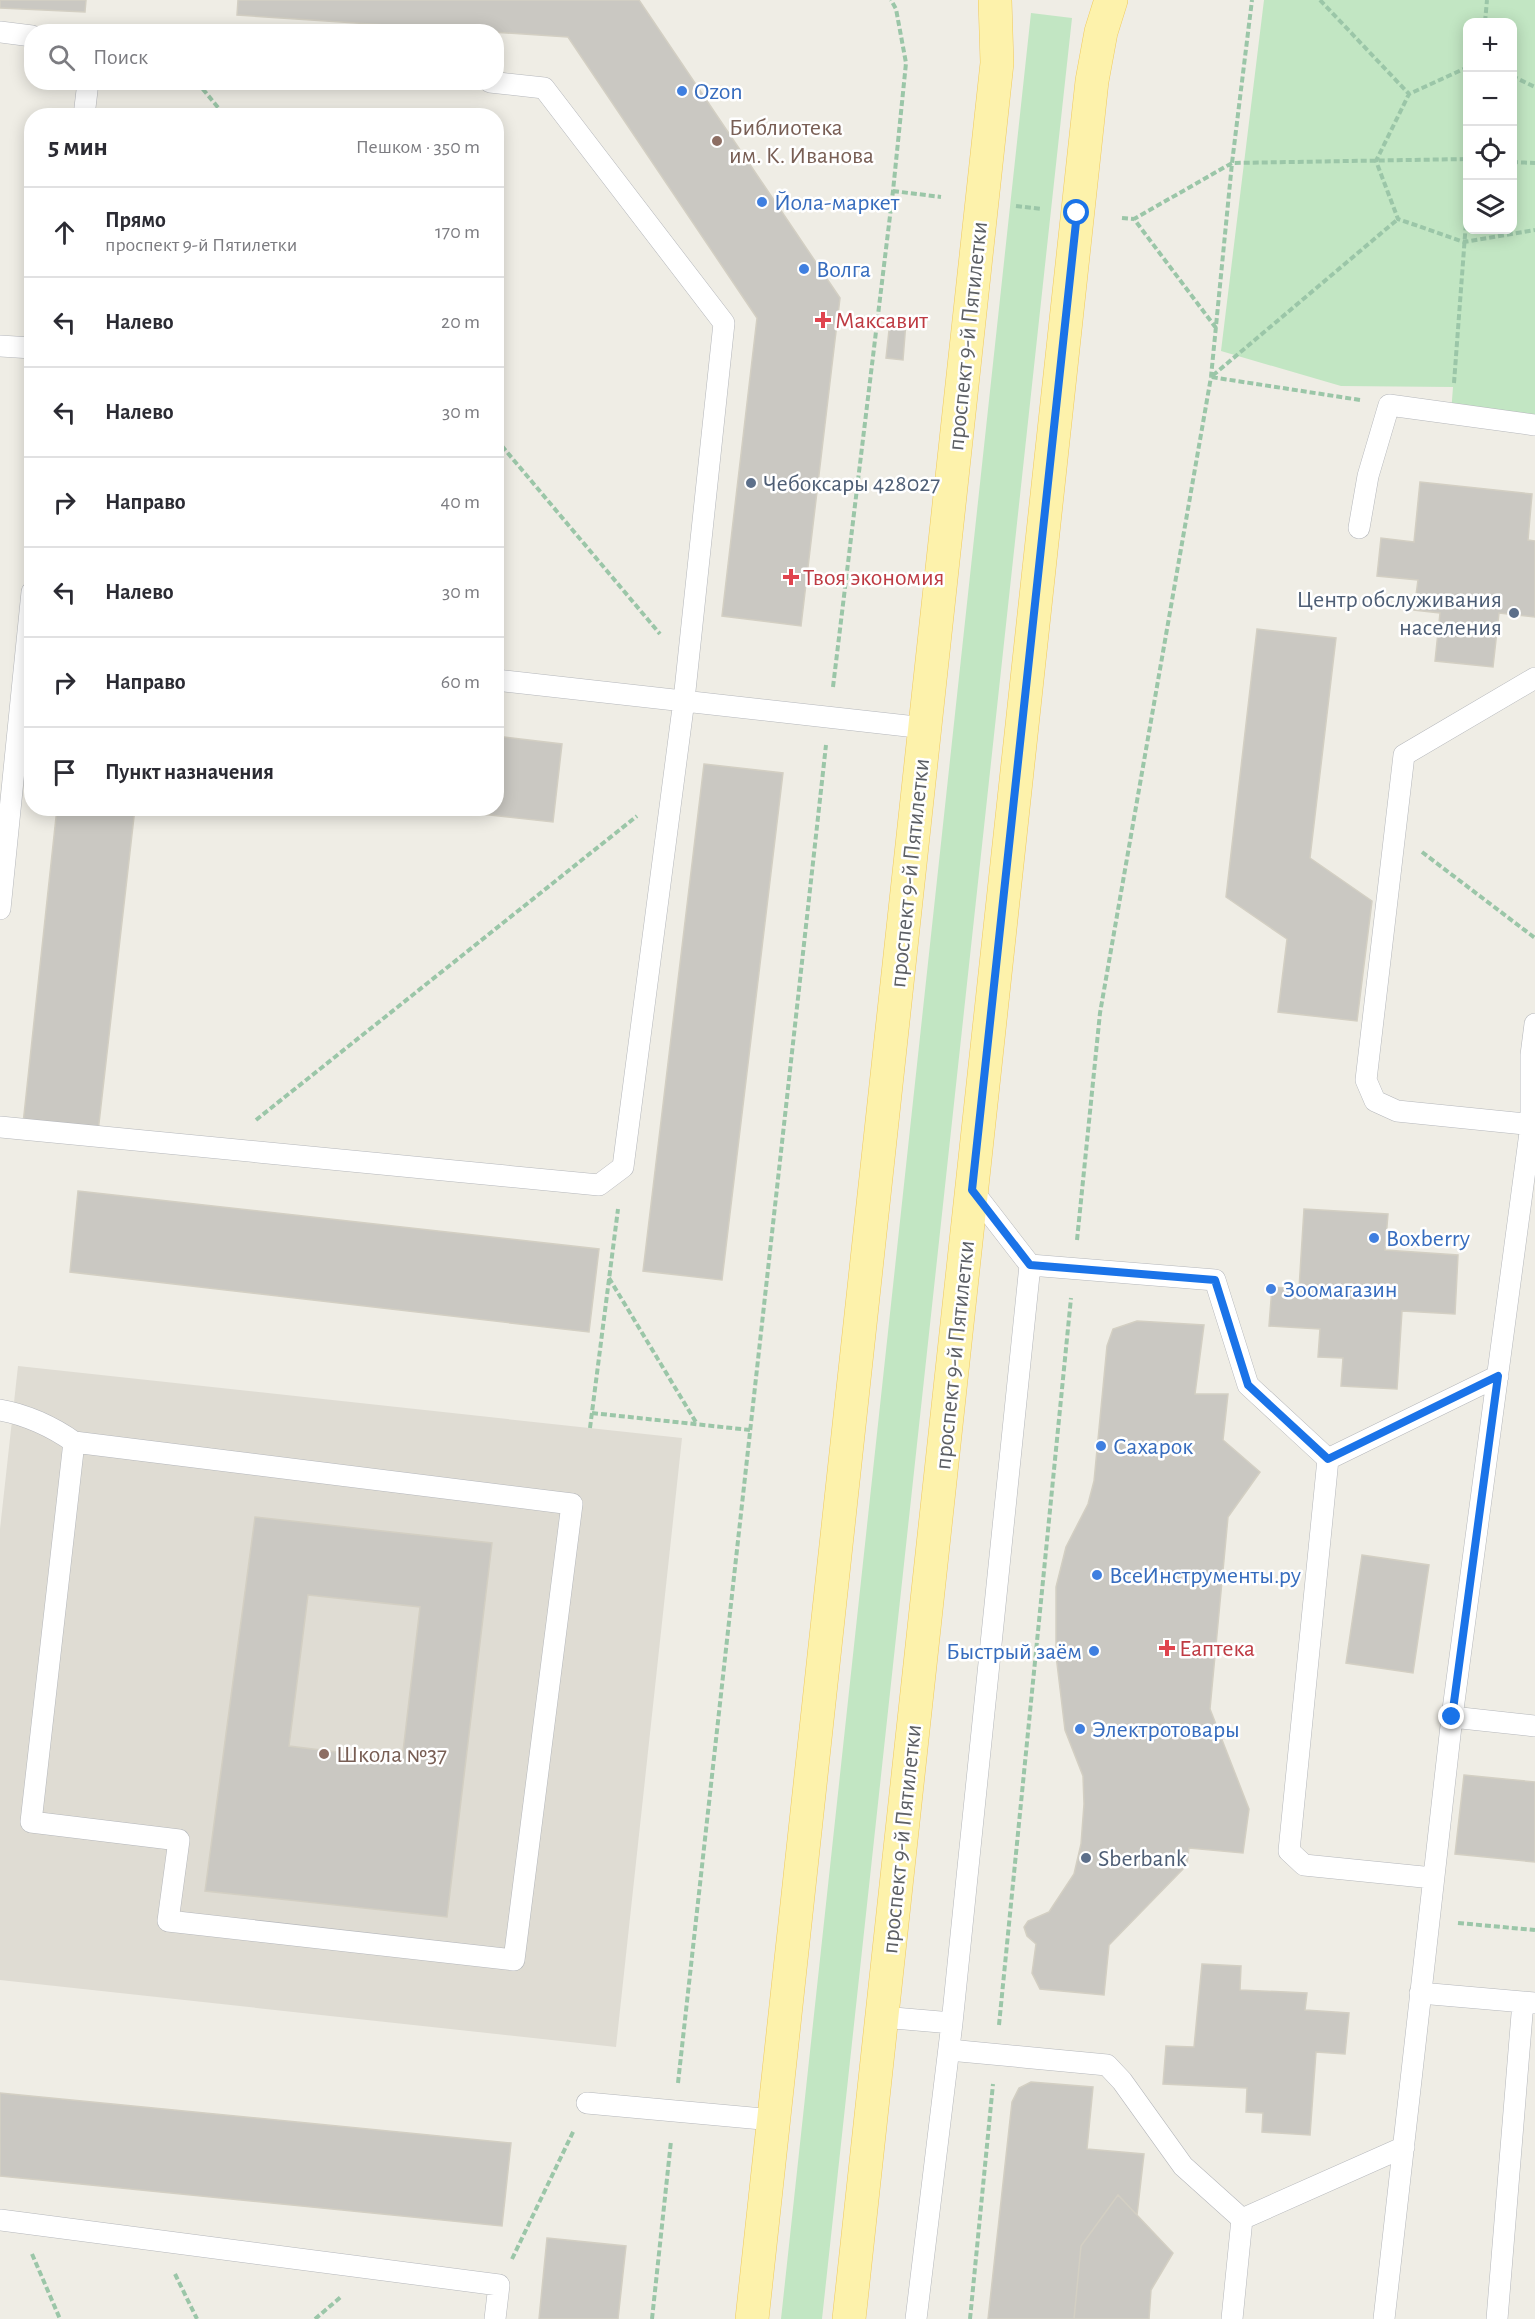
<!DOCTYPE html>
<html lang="ru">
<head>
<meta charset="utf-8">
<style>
  :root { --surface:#fff; --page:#f7f7f7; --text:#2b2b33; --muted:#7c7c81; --line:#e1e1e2 }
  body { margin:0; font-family:"Alegreya Sans",sans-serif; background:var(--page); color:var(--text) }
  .controls { position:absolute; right:18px; top:18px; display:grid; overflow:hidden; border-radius:12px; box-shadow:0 3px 15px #0003 }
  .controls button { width:54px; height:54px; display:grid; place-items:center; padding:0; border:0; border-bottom:2px solid var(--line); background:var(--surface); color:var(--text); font:30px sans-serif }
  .stop { position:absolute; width:18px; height:18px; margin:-14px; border:4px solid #1a73e8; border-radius:50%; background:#fff }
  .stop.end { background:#1a73e8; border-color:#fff; box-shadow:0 2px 6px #0008 }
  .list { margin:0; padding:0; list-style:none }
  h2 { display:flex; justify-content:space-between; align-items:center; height:78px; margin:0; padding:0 24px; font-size:26px }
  h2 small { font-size:20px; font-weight:400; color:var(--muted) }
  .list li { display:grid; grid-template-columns:39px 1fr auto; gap:18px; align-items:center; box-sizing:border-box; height:90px; padding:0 24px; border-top:2px solid var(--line) }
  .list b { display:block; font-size:22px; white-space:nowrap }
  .list p { margin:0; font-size:20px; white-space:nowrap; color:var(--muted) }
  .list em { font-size:20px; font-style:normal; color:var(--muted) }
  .icon { flex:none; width:33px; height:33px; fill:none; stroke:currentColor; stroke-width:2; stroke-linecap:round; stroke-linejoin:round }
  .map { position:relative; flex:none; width:1535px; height:2319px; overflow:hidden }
  .search { position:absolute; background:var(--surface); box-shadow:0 3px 15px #0003; left:24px; top:24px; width:480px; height:66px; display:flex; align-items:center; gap:15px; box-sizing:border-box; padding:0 21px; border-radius:24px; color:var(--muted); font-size:22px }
  .panel { position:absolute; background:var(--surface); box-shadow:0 3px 15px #0003; left:24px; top:108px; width:480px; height:708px; border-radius:24px }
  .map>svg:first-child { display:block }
</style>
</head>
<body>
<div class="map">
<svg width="1535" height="2319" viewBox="0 0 1535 2319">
  <rect width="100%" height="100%" fill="#efede5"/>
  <!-- education -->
  <path fill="#dfdcd3" d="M 18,1366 L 682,1438 L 616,2047 L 0,1980 L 0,1529 Z"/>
  <!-- green -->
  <path fill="#c2e6c3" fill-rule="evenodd" d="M 1264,0 L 1535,0 L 1535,425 L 1451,414 L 1453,387 L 1341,386 L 1221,351 ZM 1468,22 L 1512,22 L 1512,230 L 1468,230 Z
    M 1031,13 L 1072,18 L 1051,210 L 822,2319 L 781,2319 Z"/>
  <!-- building -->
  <path fill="#cac8c2" stroke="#d3cfc3" stroke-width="1.5" fill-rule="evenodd" d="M 0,0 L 86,0 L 85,12 L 0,8 Z
    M 238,0 L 639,0 L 840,298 L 801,626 L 722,616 L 757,318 L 568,37 L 237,15 Z
    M 890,321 L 906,322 L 903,360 L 886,358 Z
    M 1420,482 L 1532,494 L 1528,540 L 1535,541 L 1535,617 L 1499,613 L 1493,667 L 1435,661 L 1440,613 L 1414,610 L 1418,580 L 1377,576 L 1381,538 L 1414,542 Z
    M 1257,629 L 1336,638 L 1310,858 L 1372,901 L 1357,1021 L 1278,1012 L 1287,939 L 1226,897 Z
    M 496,736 L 562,744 L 553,822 L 427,808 L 496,808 Z
    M 704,764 L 783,773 L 722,1280 L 643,1271 Z
    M 57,808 L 135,808 L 98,1132 L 23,1124 Z
    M 78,1191 L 599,1249 L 589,1332 L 70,1272 Z
    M 1304,1209 L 1388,1214 L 1385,1250 L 1458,1255 L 1455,1314 L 1402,1311 L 1397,1389 L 1341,1386 L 1343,1358 L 1318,1357 L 1320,1329 L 1269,1326 L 1272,1287 L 1299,1289 Z
    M 1137,1321 L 1204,1325 L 1195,1394 L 1228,1394 L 1223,1440 L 1260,1472 L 1228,1517 L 1210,1709 L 1249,1809 L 1243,1853 L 1189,1848 L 1187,1865 L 1109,1945 L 1104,1995 L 1040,1989 L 1032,1973 L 1036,1944 L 1027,1936 L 1024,1927 L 1028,1921 L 1049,1912 L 1074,1874 L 1081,1844 L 1084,1804 L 1083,1776 L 1065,1730 L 1056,1655 L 1056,1587 L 1066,1547 L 1088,1504 L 1094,1481 L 1107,1346 L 1113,1329 Z
    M 255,1517 L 492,1543 L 447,1917 L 205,1891 ZM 308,1595 L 420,1607 L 402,1760 L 289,1746 Z
    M 1362,1555 L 1429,1565 L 1413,1673 L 1346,1663 Z
    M 1464,1775 L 1535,1782 L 1535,1862 L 1455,1854 Z
    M 1202,1964 L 1241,1966 L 1240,1990 L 1307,1993 L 1305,2010 L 1349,2013 L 1345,2054 L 1316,2052 L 1310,2135 L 1262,2132 L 1263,2113 L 1246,2112 L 1247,2088 L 1163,2084 L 1166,2046 L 1194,2047 Z
    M 1031,2082 L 1093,2087 L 1087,2149 L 1144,2154 L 1137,2215 L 1118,2195 L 1081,2246 L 1074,2319 L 988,2319 L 1012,2102 L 1019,2088 Z
    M 0,2093 L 511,2143 L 502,2226 L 0,2176 Z
    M 1118,2195 L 1173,2253 L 1151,2290 L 1149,2319 L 1074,2319 L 1081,2246 Z
    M 547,2238 L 626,2246 L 618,2319 L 539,2319 Z"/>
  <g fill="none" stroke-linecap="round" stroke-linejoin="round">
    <!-- service casing -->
    <g stroke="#b5b7bb" stroke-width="22">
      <path id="service" d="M 0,32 L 32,36
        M 84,116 L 88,82
        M 0,346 L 32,348
        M 1359,528 L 1368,476 L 1389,405 L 1535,425
        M 1535,678 L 1404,755 L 1366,1080 L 1375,1101 L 1397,1111 L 1535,1125
        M 496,680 L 925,728
        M 0,909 L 32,592
        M 0,1127 L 599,1185 L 623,1167 L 684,700 L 724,323 L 544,88 L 490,82
        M 1030,1265 L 1215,1280 L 1248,1385 L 1328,1459
        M 0,1410 C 25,1414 53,1427 74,1442 L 572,1504 L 514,1960 L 168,1921 L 179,1840 L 31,1822 L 74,1442
        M 1452,1717 L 1535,1726
        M 1433,1878 L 1304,1865 L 1289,1851 L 1328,1459 L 1498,1376
        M 1420,1993 L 1535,2003
        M 882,2017 L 952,2023
        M 949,2050 L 1107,2065 L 1122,2081 L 1183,2166 L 1242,2219
        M 587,2103 L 774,2120
        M 0,2220 L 499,2285 L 495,2319
        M 916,2319 L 952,2023 L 1030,1265 L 972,1190
        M 1232,2319 L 1242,2219 L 1404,2147
        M 1384,2319 L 1452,1717 L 1531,1125 L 1531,1055 L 1535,1024
        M 1497,2319 L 1523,2002"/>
    </g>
    <!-- primary casing -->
    <g stroke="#efc95e" stroke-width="34">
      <path id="primary" d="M 752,2319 L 997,63 L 995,0
        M 849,2319 L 1092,81 L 1101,32 L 1111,0"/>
    </g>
    <!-- path -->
    <path stroke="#9bc6a8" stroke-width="4" stroke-dasharray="6 3" stroke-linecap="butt" d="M 1320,0 L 1409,94
      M 1485,22 L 1487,0
      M 1468,67 L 1409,94 L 1376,161 L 1398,219 L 1464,242 L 1535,230
      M 1512,76 L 1535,87
      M 197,82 L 225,116
      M 1512,162 L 1535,163
      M 893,191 L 941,197
      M 1016,206 L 1042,209
      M 1122,218 L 1134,219
      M 1216,328 L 1134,219 L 1232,163 L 1468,159
      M 1454,383 L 1468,195
      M 1360,400 L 1211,377 L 1398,219
      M 496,439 L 660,634
      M 833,687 L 893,191 L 906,63 L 896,9 L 891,0
      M 1422,852 L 1535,938
      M 256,1120 L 637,816
      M 1077,1240 L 1100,1013 L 1211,377 L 1232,163 L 1252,0
      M 609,1278 L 697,1424
      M 592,1413 L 750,1430
      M 590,1428 L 618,1209
      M 1458,1923 L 1535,1930
      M 999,2025 L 1071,1298
      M 678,2083 L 826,745
      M 32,2254 L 60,2319
      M 512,2259 L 574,2130
      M 175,2274 L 197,2319
      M 315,2319 L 342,2296
      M 652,2319 L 671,2141
      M 970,2319 L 993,2084"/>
    <!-- service -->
    <use href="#service" stroke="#fff" stroke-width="21"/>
    <!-- primary -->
    <use href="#primary" stroke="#fdf2ab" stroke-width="33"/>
  </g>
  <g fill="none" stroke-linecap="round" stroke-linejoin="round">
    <!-- route -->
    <path stroke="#1a73e8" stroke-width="8" d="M 1077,213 L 972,1190 L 1030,1265 L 1215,1280 L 1248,1385 L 1328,1459 L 1498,1376 L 1452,1717"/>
  </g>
  <!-- markers -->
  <g fill="#3f7fe0" stroke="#fff" stroke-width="2">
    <circle cx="682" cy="91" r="6"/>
    <circle cx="762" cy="202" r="6"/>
    <circle cx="804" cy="269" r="6"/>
    <circle cx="1374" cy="1238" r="6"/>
    <circle cx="1271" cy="1289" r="6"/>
    <circle cx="1101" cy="1446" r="6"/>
    <circle cx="1097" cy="1575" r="6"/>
    <circle cx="1094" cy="1651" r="6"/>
    <circle cx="1080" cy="1729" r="6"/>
  </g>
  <g fill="#8d6e63" stroke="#fff" stroke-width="2">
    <circle cx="717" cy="141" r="6"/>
    <circle cx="324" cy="1754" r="6"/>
  </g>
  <g fill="#e0444e" stroke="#fff" stroke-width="2">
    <path d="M820 311h6v6h6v6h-6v6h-6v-6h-6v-6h6z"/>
    <path d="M788 568h6v6h6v6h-6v6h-6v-6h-6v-6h6z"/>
    <path d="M1164 1639h6v6h6v6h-6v6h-6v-6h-6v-6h6z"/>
  </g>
  <g fill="#5c6f8a" stroke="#fff" stroke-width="2">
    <circle cx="751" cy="483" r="6"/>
    <circle cx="1514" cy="613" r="6"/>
    <circle cx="1086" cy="1858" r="6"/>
  </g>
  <g text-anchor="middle" stroke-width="5" stroke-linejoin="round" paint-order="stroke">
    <!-- shop labels -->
    <g font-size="24" fill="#366cbe" stroke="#fff" text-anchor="start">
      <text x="694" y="99">Ozon</text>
      <text x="774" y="210">Йола-маркет</text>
      <text x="816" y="277">Волга</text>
      <text x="1386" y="1246">Boxberry</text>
      <text x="1283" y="1297">Зоомагазин</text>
      <text x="1113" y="1454">Сахарок</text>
      <text x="1109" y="1583">ВсеИнструменты.ру</text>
      <text x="1082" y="1659" text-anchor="end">Быстрый заём</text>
      <text x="1092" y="1737">Электротовары</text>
    </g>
    <!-- education labels -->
    <g font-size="24" fill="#785e54" stroke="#fff" text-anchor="start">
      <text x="729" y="135">Библиотека<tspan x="729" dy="28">им. К. Иванова</tspan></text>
      <text x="336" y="1762">Школа №37</text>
    </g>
    <!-- health labels -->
    <g font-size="24" fill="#be3a42" stroke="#fff" text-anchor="start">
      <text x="835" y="328">Максавит</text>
      <text x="803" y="585">Твоя экономия</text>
      <text x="1179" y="1656">Еаптека</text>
    </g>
    <!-- street labels -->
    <g font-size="24" fill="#5d6065" stroke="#fff">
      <text transform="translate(967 336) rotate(-84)" y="8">проспект 9-й Пятилетки</text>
      <text transform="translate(909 873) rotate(-84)" y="8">проспект 9-й Пятилетки</text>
      <text transform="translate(954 1355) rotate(-84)" y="8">проспект 9-й Пятилетки</text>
      <text transform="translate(901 1839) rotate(-84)" y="8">проспект 9-й Пятилетки</text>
    </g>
    <!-- service labels -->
    <g font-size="24" fill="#4e5e75" stroke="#fff" text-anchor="start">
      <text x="763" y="491">Чебоксары 428027</text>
      <text x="1502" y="607" text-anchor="end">Центр обслуживания<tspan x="1502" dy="28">населения</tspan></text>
      <text x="1098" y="1866">Sberbank</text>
    </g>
  </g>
</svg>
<div class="controls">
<button>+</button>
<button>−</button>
<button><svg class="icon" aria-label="locate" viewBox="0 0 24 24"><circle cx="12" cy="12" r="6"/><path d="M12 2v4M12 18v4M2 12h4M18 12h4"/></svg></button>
<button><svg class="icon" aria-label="layers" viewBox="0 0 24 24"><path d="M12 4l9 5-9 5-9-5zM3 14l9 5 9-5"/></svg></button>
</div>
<div class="stop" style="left:1077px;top:213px"></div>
<div class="stop end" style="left:1452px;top:1717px"></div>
<div class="search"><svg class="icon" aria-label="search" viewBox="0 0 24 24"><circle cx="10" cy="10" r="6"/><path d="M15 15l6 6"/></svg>Поиск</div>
<section class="panel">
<h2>5 мин<small>Пешком · 350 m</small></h2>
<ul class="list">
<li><svg class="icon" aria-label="ahead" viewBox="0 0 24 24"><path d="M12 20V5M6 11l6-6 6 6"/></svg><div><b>Прямо</b><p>проспект 9-й Пятилетки</p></div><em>170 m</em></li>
<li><svg class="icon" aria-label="left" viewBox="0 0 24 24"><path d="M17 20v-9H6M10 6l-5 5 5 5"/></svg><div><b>Налево</b></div><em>20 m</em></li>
<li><svg class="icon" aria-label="left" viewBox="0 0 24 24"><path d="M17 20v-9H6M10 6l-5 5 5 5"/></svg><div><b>Налево</b></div><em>30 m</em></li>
<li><svg class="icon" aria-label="right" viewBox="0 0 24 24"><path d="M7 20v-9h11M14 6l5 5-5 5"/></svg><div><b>Направо</b></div><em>40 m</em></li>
<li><svg class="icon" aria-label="left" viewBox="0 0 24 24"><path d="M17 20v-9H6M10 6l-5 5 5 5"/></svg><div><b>Налево</b></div><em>30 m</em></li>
<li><svg class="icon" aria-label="right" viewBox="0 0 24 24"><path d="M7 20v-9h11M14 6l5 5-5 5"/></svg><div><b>Направо</b></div><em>60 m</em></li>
<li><svg class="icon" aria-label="arrive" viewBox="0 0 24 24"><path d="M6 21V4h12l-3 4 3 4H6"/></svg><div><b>Пункт назначения</b></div></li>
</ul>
</section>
</div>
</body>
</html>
